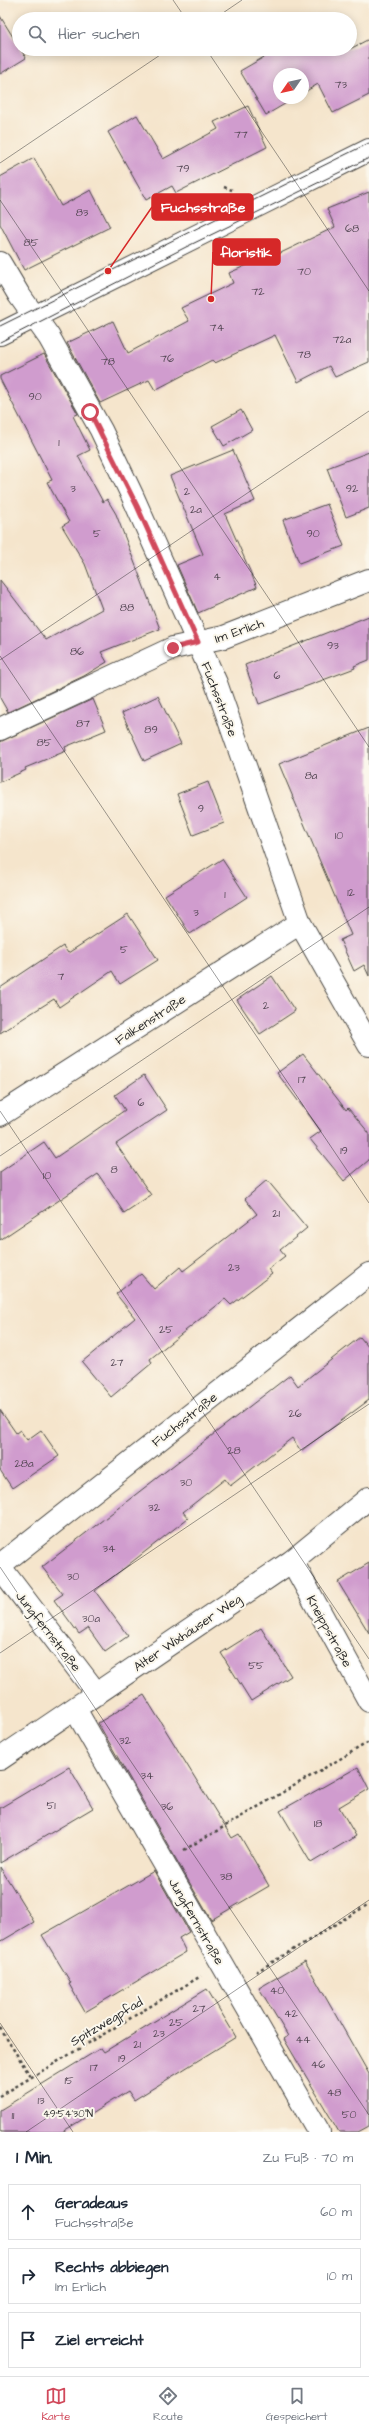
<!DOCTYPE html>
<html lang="de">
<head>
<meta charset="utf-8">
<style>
  :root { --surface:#fff; --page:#f6f6f7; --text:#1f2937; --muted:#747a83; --line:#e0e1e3; --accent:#d1495b }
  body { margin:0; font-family:"Architects Daughter",sans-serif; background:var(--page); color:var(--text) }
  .compass { position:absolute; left:273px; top:68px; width:36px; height:36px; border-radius:50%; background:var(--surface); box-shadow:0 2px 10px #0003; rotate:236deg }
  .stop { position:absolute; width:12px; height:12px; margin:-9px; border:3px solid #d1495b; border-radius:50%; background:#fff }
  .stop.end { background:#d1495b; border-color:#fff; box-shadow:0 1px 4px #0008 }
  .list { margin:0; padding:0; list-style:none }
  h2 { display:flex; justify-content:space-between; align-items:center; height:52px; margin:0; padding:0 16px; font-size:17px }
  h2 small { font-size:13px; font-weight:400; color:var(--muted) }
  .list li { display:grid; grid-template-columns:26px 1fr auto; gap:12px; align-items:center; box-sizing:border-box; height:56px; margin:0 8px 8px; padding:0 8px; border:1px solid var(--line); border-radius:0px }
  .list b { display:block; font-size:15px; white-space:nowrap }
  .list p { margin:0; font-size:13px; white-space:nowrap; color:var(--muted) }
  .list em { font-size:13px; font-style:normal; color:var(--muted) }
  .icon { flex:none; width:22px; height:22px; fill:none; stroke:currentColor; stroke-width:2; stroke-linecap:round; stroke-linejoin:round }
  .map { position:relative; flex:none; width:369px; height:2132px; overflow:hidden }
  .search { position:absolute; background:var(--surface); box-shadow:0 2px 10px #0003; left:12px; right:12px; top:12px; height:44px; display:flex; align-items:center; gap:10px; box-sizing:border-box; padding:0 14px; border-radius:22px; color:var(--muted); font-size:15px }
  .sheet { height:244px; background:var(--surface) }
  nav { display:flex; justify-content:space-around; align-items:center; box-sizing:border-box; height:56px; border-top:1px solid var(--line); background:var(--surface); font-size:11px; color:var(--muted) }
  nav a { display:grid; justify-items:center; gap:2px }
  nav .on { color:var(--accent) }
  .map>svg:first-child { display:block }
</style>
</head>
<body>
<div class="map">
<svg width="369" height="2132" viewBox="0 0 369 2132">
  <rect width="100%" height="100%" fill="#fbf7ec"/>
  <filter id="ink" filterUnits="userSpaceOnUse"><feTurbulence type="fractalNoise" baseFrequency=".025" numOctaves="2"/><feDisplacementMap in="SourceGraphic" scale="8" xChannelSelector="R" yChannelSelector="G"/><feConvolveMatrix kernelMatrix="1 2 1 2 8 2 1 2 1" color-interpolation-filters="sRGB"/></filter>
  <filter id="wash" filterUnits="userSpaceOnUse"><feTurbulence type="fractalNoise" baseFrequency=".012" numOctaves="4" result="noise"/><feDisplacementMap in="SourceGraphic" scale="16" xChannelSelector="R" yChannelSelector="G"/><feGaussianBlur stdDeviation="0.9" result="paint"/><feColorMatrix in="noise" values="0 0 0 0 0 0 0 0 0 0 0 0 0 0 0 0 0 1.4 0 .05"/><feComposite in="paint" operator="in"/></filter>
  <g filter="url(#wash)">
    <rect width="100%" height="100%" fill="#f5e5cc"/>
    <g id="blocks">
      <!-- building -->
      <path fill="#d09cce" d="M 0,16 L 26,58 L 0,74 Z
        M 369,39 L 369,95 L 333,113 L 318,84 L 303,93 L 303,74 L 279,74 L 279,98 L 295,98 L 266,115 L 240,71 L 278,49 L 350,49 Z
        M 248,106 L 267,147 L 176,193 L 172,186 L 146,200 L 108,132 L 137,115 L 163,159 L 218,129 L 214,122 Z
        M 34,158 L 61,206 L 91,190 L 110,227 L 24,270 L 0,224 L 0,177 Z
        M 369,192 L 369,362 L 335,377 L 329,366 L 298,382 L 275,335 L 215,363 L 212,360 L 155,390 L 149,380 L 100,403 L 67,343 L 113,321 L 128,353 L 189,321 L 181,308 L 233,283 L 229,273 L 263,258 L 264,261 L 335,227 L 327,209 Z
        M 44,354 L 78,414 L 73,416 L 90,450 L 78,456 L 103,502 L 107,499 L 116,514 L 160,629 L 101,652 L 107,662 L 84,676 L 8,712 L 0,698 L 0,580 L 46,640 L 102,609 L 85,564 L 62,526 L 69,522 L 47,482 L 52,480 L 0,379 L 0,376 Z
        M 241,410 L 252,430 L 224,446 L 212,426 Z
        M 233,450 L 255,501 L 225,514 L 257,587 L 198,613 L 177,565 L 203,554 L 170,476 Z
        M 369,452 L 369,508 L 346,517 L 327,468 Z
        M 327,504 L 344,546 L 299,563 L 283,520 Z
        M 369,616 L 369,660 L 354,666 L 355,668 L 259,704 L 245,665 Z
        M 158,696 L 181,744 L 144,761 L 122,713 Z
        M 93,699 L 106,730 L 65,747 L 66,751 L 25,768 L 26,770 L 0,782 L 0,742 Z
        M 369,728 L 369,976 L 364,965 L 354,971 L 340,940 L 351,935 L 279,764 Z
        M 208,782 L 224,823 L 193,835 L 177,794 Z
        M 222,859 L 247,897 L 190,934 L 165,895 Z
        M 128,914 L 158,960 L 120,984 L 112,971 L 59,1007 L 54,999 L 0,1033 L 0,988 L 63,946 L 68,953 Z
        M 272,976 L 295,1011 L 260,1034 L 237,1000 Z
        M 303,1054 L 346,1110 L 348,1108 L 369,1133 L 369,1160 L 344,1181 L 310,1139 L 321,1131 L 277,1073 Z
        M 144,1075 L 167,1110 L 116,1144 L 151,1195 L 124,1213 L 98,1174 L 0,1240 L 0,1172 L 44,1142 L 55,1158 L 125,1110 L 115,1095 Z
        M 267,1180 L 307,1228 L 280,1250 L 285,1256 L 268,1269 L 272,1274 L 231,1305 L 225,1299 L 150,1359 L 152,1363 L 111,1397 L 82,1362 L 135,1318 L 116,1294 L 141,1274 L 154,1289 L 180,1267 L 183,1271 L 257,1214 L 245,1199 Z
        M 360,1337 L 369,1348 L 369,1400 L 301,1451 L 292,1438 L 230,1486 L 225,1479 L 183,1512 L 188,1518 L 95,1591 L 128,1636 L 105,1652 L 88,1628 L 79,1634 L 54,1600 L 63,1594 L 42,1567 L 290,1375 L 298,1386 Z
        M 0,1410 L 16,1433 L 20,1430 L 27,1440 L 41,1430 L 59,1456 L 12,1488 L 0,1470 Z
        M 369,1563 L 369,1633 L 338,1582 Z
        M 261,1628 L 291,1676 L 251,1701 L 221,1653 Z
        M 144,1695 L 232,1838 L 239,1834 L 269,1886 L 211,1920 L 98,1723 Z
        M 69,1767 L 93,1808 L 0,1863 L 0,1808 Z
        M 358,1767 L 369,1789 L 339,1807 L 356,1836 L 311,1863 L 280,1811 Z
        M 0,1867 L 34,1922 L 0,1942 Z
        M 154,1871 L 189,1932 L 179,1938 L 186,1952 L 85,2012 L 69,1984 L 71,1983 L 42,1935 Z
        M 305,1961 L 369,2074 L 369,2126 L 358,2132 L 339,2132 L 284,2039 L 288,2036 L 259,1988 Z
        M 207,1989 L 236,2037 L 134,2100 L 128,2091 L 62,2132 L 0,2132 L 0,2110 L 101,2048 L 104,2052 Z"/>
    </g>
  </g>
  <g filter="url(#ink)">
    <use href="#blocks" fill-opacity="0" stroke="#494743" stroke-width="1"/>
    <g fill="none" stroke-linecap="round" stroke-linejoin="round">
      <!-- minor casing -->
      <g stroke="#494743" stroke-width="24">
        <path id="minor" d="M 0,263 L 19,295 L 49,337 L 101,430 L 132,495 L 216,683 L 300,923 L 369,1045
          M 0,334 L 369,150
          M 0,729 L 173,648 L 224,637 L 369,580
          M 0,1115 L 300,923
          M 292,1561 L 369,1701
          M 0,1565 L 369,1274
          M 0,1567 L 97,1694
          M 75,1709 L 319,2132
          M 0,1759 L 292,1561 L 369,1498"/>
      </g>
      <!-- path -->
      <path stroke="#494743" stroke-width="2.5" stroke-dasharray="3 3" stroke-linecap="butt" d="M 224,187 L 232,190
        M 184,1850 L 369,1742
        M 256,1972 L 369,1904
        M 0,2028 L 31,2077
        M 0,2096 L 201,1976"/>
      <!-- minor -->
      <use href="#minor" stroke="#fff" stroke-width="22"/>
      <!-- tram -->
      <path stroke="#2b2b2b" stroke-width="1" d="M 0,326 L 369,143
        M 0,342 L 186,247 L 369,158"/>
    </g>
  </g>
  <g fill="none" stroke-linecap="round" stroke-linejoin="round" filter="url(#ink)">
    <!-- route -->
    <path stroke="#d1495b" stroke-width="5" d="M 90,412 L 137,506 L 198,642 L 173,648"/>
  </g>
  <!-- ticks -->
  <path fill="none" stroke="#2b2b2b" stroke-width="1" stroke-opacity="0.45" d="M 173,0 L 186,19M 214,19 L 242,0M 206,49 L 369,291M 0,163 L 169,49M 0,200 L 369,747M 0,656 L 369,1203M 0,660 L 369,411M 0,1111 L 369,1659M 0,1156 L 369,907M 0,1567 L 369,2115M 0,1653 L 369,1404M 0,2023 L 73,2132M 26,2132 L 369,1900"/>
  <g text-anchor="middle" stroke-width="4" stroke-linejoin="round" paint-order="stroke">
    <!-- number labels -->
    <g font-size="11" fill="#544754">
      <text x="341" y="88">73</text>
      <text x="241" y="138">77</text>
      <text x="183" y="172">79</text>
      <text x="82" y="216">83</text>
      <text x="352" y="232">68</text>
      <text x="31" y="246">85</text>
      <text x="304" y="275">70</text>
      <text x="258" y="295">72</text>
      <text x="217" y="331">74</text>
      <text x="342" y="343">72a</text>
      <text x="304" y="358">78</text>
      <text x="167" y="362">76</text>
      <text x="108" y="365">78</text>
      <text x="35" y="400">90</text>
      <text x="59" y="446">1</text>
      <text x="73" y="492">3</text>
      <text x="352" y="492">92</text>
      <text x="187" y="495">2</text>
      <text x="196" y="513">2a</text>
      <text x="97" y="537">5</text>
      <text x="313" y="537">90</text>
      <text x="217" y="580">4</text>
      <text x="127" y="611">88</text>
      <text x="333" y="649">93</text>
      <text x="77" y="655">86</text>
      <text x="277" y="679">6</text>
      <text x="83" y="727">87</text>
      <text x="151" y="733">89</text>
      <text x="44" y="746">85</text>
      <text x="311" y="779">8a</text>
      <text x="201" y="812">9</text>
      <text x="339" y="839">10</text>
      <text x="351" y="896">12</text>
      <text x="225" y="898">1</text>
      <text x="196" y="916">3</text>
      <text x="124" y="953">5</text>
      <text x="61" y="980">7</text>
      <text x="266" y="1009">2</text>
      <text x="302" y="1083">17</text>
      <text x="141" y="1106">6</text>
      <text x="344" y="1154">19</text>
      <text x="114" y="1173">8</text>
      <text x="47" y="1179">10</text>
      <text x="276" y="1217">21</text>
      <text x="234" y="1271">23</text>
      <text x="166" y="1333">25</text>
      <text x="117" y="1366">27</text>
      <text x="295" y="1417">26</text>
      <text x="234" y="1454">28</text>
      <text x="24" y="1467">28a</text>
      <text x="186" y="1486">30</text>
      <text x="154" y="1511">32</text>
      <text x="109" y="1552">34</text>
      <text x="73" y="1580">30</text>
      <text x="91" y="1622">30a</text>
      <text x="256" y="1669">55</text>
      <text x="125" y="1744">32</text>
      <text x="147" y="1779">34</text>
      <text x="51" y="1809">51</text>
      <text x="167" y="1810">36</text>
      <text x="318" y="1827">18</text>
      <text x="226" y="1880">38</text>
      <text x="277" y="1994">40</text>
      <text x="199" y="2012">27</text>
      <text x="291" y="2017">42</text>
      <text x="176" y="2026">25</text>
      <text x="159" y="2037">23</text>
      <text x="303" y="2043">44</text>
      <text x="137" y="2048">21</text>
      <text x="122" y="2062">19</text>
      <text x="318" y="2068">46</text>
      <text x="94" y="2071">17</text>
      <text x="69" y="2084">15</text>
      <text x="334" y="2096">48</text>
      <text x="41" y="2104">13</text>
      <text x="349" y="2118">50</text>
      <text x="13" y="2119">11</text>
    </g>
    <!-- street labels -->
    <g font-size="13" fill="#2b2b2b" stroke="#fbf7ec">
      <text transform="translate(239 630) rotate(-19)" y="5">Im Erlich</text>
      <text transform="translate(220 699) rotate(69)" y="5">Fuchsstraße</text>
      <text transform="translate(150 1019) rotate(-33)" y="5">Falkenstraße</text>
      <text transform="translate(184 1419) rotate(-38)" y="5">Fuchsstraße</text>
      <text transform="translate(49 1631) rotate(52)" y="5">Jungfernstraße</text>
      <text transform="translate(330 1631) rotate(61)" y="5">Kneippstraße</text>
      <text transform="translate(187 1632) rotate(-34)" y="5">Alter Wixhäuser Weg</text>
      <text transform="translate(197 1921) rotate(60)" y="5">Jungfernstraße</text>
      <text transform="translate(106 2021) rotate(-31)" y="5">Spitzwegpfad</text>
    </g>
  </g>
  <g font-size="10" text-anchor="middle" fill="#2b2b2b" stroke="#fbf7ec" stroke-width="4" stroke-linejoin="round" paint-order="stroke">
    <text x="68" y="2117">49°54'30"N</text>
  </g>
  <!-- callouts -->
  <path fill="none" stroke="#d62828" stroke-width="1.5" d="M108 271L152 207M211 299L213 252"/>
  <g fill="#d62828" stroke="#fbf7ec" stroke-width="1.5">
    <circle cx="108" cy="271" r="4"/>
    <circle cx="211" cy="299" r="4"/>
  </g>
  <g fill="#d62828" stroke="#d62828" stroke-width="1.5">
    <rect x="152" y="194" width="101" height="26" rx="4"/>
    <rect x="213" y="239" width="67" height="26" rx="4"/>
  </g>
  <g font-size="14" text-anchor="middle" font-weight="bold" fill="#fff">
    <text x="203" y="212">Fuchsstraße</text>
    <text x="246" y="257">floristik</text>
  </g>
</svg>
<svg class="compass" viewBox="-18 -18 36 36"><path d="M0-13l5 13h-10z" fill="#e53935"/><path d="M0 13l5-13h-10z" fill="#747a83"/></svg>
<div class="stop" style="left:90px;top:412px"></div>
<div class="stop end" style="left:173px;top:648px"></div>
<div class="search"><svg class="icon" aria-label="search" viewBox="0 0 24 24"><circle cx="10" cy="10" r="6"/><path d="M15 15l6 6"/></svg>Hier suchen</div>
</div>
<section class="sheet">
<h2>1 Min.<small>Zu Fuß · 70 m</small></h2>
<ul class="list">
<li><svg class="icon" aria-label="ahead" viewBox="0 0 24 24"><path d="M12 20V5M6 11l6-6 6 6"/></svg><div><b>Geradeaus</b><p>Fuchsstraße</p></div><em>60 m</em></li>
<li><svg class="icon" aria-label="right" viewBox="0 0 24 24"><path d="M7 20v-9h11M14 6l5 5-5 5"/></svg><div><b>Rechts abbiegen</b><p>Im Erlich</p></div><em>10 m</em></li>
<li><svg class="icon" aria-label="arrive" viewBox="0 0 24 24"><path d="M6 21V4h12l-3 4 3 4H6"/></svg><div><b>Ziel erreicht</b></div></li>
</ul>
</section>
<nav>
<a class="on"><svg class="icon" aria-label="map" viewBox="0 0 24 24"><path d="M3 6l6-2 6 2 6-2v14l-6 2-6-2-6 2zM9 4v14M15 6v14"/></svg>Karte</a>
<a><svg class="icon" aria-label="directions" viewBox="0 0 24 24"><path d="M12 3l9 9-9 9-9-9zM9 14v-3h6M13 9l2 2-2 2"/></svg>Route</a>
<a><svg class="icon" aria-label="saved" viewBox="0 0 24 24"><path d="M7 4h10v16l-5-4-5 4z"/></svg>Gespeichert</a>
</nav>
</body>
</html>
